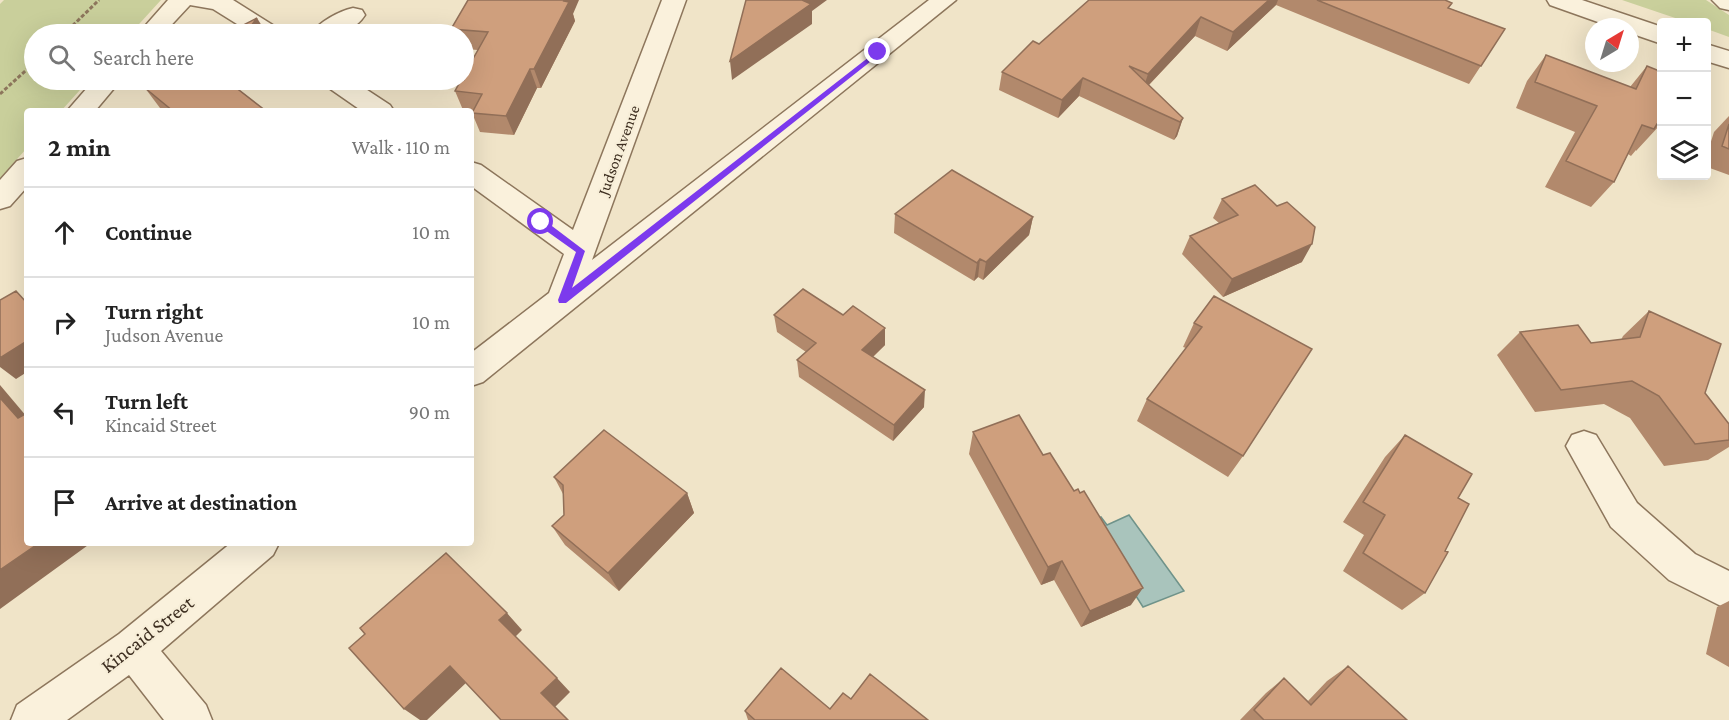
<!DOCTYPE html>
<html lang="en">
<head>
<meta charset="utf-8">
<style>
  :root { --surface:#fff; --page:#f2f2f2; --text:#222; --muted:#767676; --line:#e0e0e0 }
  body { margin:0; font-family:"Crimson Pro",serif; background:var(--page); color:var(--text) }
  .controls { position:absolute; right:18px; top:18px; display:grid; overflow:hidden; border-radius:6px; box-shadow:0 6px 24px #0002 }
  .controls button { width:54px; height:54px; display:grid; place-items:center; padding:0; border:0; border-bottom:2px solid var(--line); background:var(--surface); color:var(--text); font:30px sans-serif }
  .compass { position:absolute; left:1585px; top:18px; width:54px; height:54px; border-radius:50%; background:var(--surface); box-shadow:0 6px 24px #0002; rotate:38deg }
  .stop { position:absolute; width:18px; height:18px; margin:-14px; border:4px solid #7c3aed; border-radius:50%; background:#fff }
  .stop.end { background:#7c3aed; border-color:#fff; box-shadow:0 2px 6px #0008 }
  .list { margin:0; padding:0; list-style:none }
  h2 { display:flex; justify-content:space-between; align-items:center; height:78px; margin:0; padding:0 24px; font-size:26px }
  h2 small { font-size:20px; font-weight:400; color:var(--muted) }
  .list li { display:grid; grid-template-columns:39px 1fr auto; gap:18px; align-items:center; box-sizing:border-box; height:90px; padding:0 24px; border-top:2px solid var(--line) }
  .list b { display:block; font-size:22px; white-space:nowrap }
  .list p { margin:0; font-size:20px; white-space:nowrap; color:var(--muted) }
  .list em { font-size:20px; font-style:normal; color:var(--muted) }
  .icon { flex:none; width:33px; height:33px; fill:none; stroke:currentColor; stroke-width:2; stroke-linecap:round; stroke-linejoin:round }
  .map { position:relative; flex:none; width:1729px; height:720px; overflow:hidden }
  .search { position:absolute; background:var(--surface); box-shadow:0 6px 24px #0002; left:24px; top:24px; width:450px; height:66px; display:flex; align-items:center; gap:15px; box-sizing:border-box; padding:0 21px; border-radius:33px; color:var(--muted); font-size:22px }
  .panel { position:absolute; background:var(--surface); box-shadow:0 6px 24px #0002; left:24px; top:108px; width:450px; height:438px; border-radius:6px }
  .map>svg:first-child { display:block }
</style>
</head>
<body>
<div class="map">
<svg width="1729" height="720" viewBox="0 0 1729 720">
  <rect width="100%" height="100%" fill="#f0e4c8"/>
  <!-- green -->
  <path fill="#c9cf9b" d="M 4,0 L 161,0 L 130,34 L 34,34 L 34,80 L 89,80 L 61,111 L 27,111 L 27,148 L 0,178 L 0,4 Z
    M 1622,0 L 1706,0 L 1729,15 L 1729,37 L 1707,29 L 1706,22 L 1687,22 Z"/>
  <!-- water -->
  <path fill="#a9c4bc" stroke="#6f938a" stroke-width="1.5" d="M 1129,515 L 1184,591 L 1143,607 L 1089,522 L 1101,517 L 1107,525 Z"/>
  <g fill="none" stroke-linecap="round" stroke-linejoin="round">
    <!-- minor casing -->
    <g stroke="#8d765c" stroke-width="3">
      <path id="minor" d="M 168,0 L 233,0 L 279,29 L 282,34 L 253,34 L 213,9 L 190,5 L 163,34 L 138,34 Z
        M 662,0 L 686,0 L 592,260 L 929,0 L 956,0 L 483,382 L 471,386 L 471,353 L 549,293 L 564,254 L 471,186 L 471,162 L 481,165 L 573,230 Z
        M 1547,0 L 1582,0 L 1662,27 L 1662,44 L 1630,33 L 1630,27 L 1612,27 L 1550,5 Z
        M 1712,0 L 1729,0 L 1729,10 L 1720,8 Z
        M 353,8 L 362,10 L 365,15 C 353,34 331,36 311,34 C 319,22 339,11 353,8 Z
        M 1706,44 L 1729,51 L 1729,68 L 1706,61 Z
        M 94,80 L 121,80 L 95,111 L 67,111 Z
        M 322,80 L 352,80 L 390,105 L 394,111 L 362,111 L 326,86 Z
        M 27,158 L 27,187 L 10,206 L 0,209 L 0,180 L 17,161 Z
        M 1584,431 L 1596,435 L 1637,503 L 1695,554 L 1729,571 L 1729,610 L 1669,580 L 1611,527 L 1566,446 L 1572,435 Z
        M 231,543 L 279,543 L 273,555 L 161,651 L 206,705 L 212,720 L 164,720 L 129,675 L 67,720 L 11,720 L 17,705 L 119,634 Z"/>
    </g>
    <!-- path -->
    <path stroke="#8d765c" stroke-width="3" stroke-dasharray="4 2" stroke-linecap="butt" d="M 64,34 L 99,0
      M 0,94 L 34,63"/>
    <!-- minor -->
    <use href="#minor" fill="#faf1dc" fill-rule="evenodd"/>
  </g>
  <!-- wall -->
  <path fill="#b2896c" d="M 1089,0 L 1445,0 L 1452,3 L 1449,8 L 1505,29 L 1469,84 L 1276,5 L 1227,51 L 1195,36 L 1149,85 L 1183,118 L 1177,136 L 1174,140 L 1079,96 L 1058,118 L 999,90 L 1002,72 L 1039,44 Z
    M 573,14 L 575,21 L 541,88 L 537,88 L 514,135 L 480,132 L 472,113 L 473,111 L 463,110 L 455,91 L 478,50 L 464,49 L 464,34 L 453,34 L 451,29 Z
    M 1546,55 L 1630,87 L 1647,66 L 1660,125 L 1636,151 L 1636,150 L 1631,156 L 1628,154 L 1614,182 L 1591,207 L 1545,187 L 1575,132 L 1516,108 L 1527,81 Z
    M 161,80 L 238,80 L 234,86 L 266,111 L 164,111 L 160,108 L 145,88 Z
    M 1729,116 L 1729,175 L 1707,167 L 1707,154 L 1714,132 Z
    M 1222,199 L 1302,262 L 1223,297 L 1182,254 L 1190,236 L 1219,223 L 1213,218 Z
    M 895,214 L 1033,217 L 1029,235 L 983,280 L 978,277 L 974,281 L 894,233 Z
    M 1214,296 L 1243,456 L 1228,477 L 1137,421 L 1147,399 L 1186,348 L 1183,347 L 1194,323 Z
    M 1649,311 L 1705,393 L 1729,424 L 1729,447 L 1708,460 L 1664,466 L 1630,418 L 1604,404 L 1535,412 L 1497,355 L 1520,332 L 1591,343 L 1621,340 L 1623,336 Z
    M 774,315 L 843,315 L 885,328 L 885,345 L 873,357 L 924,407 L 893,441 L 799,377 L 797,360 L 806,352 L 777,332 Z
    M 973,432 L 1131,605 L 1081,627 L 1054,580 L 1041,585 L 969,454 Z
    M 1405,435 L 1458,498 L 1445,551 L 1425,593 L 1402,610 L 1343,571 L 1364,535 L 1343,522 L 1385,457 Z
    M 554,477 L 687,493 L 694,513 L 619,591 L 565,545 L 552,526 L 564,515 L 563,494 Z
    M 1729,601 L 1729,667 L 1706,654 L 1717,607 Z
    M 1348,666 L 1407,720 L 1240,720 L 1266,693 L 1284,678 L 1308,701 L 1327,681 Z
    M 851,699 L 928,720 L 748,720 L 745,711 L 830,709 Z"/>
  <!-- shaded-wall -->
  <path fill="#916f58" d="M 565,0 L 579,0 L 573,14 L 575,21 L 541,88 L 534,69 Z
    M 801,0 L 827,0 L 812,11 L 812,24 L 732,80 L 730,61 Z
    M 1269,0 L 1278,0 L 1276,5 L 1227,51 L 1233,32 Z
    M 1201,17 L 1195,36 L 1142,92 L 1148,74 Z
    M 257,18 L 267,34 L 245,34 Z
    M 530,69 L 537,88 L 514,135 L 506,116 Z
    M 1083,78 L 1079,96 L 1058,118 L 1062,100 Z
    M 221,80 L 238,80 L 229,91 Z
    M 1183,118 L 1177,136 L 1174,140 L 1180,122 Z
    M 1033,217 L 1029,235 L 983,280 L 986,262 Z
    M 1312,244 L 1302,262 L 1223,297 L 1232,279 Z
    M 980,259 L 978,277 L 974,281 L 977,263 Z
    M 885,328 L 885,345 L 862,367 L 862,350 Z
    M 27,341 L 27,372 L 16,379 L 0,367 L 0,358 Z
    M 0,385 L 27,417 L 18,418 L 0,398 Z
    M 925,390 L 924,407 L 893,441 L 894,425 Z
    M 687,493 L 694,513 L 619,591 L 608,573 Z
    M 39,543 L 91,543 L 0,609 L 0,570 Z
    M 1062,561 L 1054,580 L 1041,585 L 1048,567 Z
    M 1143,588 L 1131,605 L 1081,627 L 1090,611 Z
    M 507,613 L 522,630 L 515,637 L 499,620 Z
    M 450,666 L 468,681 L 427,720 L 420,720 L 404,709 Z
    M 557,678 L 570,692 L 555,707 L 541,693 Z"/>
  <!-- building -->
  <path fill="#cf9f7d" stroke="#916f58" stroke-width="1.5" d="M 468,0 L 565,0 L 564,1 L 569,2 L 534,69 L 530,69 L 506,116 L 472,113 L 482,94 L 455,91 L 461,80 L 464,80 L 464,75 L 488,32 L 451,29 Z
    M 746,0 L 802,0 L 811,4 L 730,61 Z
    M 1089,0 L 1269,0 L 1233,32 L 1201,17 L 1148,74 L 1129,66 L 1183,118 L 1180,122 L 1083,78 L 1062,100 L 1002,72 L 1033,41 L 1039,44 Z
    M 1317,0 L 1445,0 L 1452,3 L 1448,8 L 1505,29 L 1481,66 Z
    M 257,18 L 245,34 L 226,34 Z
    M 1546,55 L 1636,89 L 1647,66 L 1662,72 L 1662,121 L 1660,125 L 1657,124 L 1654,129 L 1642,125 L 1614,182 L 1566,161 L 1597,106 L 1535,82 Z
    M 161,80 L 226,80 L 266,111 L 173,111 L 145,88 Z
    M 1729,124 L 1729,149 L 1722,146 Z
    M 952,170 L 1033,217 L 986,262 L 980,259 L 977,263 L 895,214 Z
    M 1255,185 L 1277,206 L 1287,202 L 1315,227 L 1312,244 L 1232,279 L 1190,236 L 1238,215 L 1222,199 Z
    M 803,289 L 843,315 L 853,306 L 885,328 L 862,350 L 925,390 L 894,425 L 797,360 L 816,343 L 774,315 Z
    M 16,291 L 27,303 L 27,341 L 0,358 L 0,300 Z
    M 1214,296 L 1312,349 L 1243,456 L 1147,399 L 1202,327 L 1194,323 Z
    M 1649,311 L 1721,344 L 1705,393 L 1729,424 L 1729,440 L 1695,444 L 1659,396 L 1632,381 L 1561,390 L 1520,332 L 1578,325 L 1591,343 L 1640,337 Z
    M 0,398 L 18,418 L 27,413 L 27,543 L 39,543 L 0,570 Z
    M 1019,415 L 1043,455 L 1050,453 L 1074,491 L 1078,489 L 1080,493 L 1084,491 L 1143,588 L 1090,611 L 1062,561 L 1048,567 L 973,432 Z
    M 604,430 L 687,493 L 608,573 L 552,526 L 564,515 L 563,485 L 554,477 Z
    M 1405,435 L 1472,474 L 1458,498 L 1469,504 L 1445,551 L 1448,552 L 1425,593 L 1363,553 L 1385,515 L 1363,502 Z
    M 446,553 L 507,613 L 499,620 L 557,678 L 541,693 L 568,720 L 501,720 L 450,666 L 404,709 L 349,648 L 365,634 L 360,628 Z
    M 1348,666 L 1407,720 L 1264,720 L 1254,710 L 1284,678 L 1311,705 Z
    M 781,668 L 830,709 L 843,693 L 851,699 L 870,674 L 928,720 L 755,720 L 745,711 Z"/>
  <!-- route -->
  <path fill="#7c3aed" d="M 878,50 L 882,52 L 880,54 L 566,303 L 559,303 L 558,300 L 576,252 L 538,225 L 538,220 L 544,220 L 585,251 L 572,288 Z"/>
  <g text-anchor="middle" stroke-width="4.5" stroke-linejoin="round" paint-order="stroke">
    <!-- street labels -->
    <g font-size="16" fill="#3d2e20" stroke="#f7eed8">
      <text transform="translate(618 150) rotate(-70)" y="6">Judson Avenue</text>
    </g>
    <!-- near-street labels -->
    <g font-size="20" fill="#3d2e20" stroke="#f7eed8">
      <text transform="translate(147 634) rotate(-38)" y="7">Kincaid Street</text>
    </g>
  </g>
</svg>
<div class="controls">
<button>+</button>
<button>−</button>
<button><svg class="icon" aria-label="layers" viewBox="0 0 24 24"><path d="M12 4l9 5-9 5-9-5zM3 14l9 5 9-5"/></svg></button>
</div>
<svg class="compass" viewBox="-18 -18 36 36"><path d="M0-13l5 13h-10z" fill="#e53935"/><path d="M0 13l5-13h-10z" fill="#767676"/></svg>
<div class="stop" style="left:541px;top:222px"></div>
<div class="stop end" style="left:878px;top:52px"></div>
<div class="search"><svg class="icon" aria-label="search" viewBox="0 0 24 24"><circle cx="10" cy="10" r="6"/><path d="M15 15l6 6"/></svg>Search here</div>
<section class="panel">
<h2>2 min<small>Walk · 110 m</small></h2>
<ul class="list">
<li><svg class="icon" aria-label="ahead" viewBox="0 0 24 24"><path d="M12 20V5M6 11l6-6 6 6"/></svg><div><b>Continue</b></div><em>10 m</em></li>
<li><svg class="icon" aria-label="right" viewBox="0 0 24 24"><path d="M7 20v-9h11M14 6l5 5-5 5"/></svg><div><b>Turn right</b><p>Judson Avenue</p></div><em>10 m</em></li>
<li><svg class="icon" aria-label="left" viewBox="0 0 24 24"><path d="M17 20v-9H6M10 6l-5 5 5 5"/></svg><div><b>Turn left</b><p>Kincaid Street</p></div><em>90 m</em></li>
<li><svg class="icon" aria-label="arrive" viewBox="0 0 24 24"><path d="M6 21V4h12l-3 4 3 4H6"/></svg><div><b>Arrive at destination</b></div></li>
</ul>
</section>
</div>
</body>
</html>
